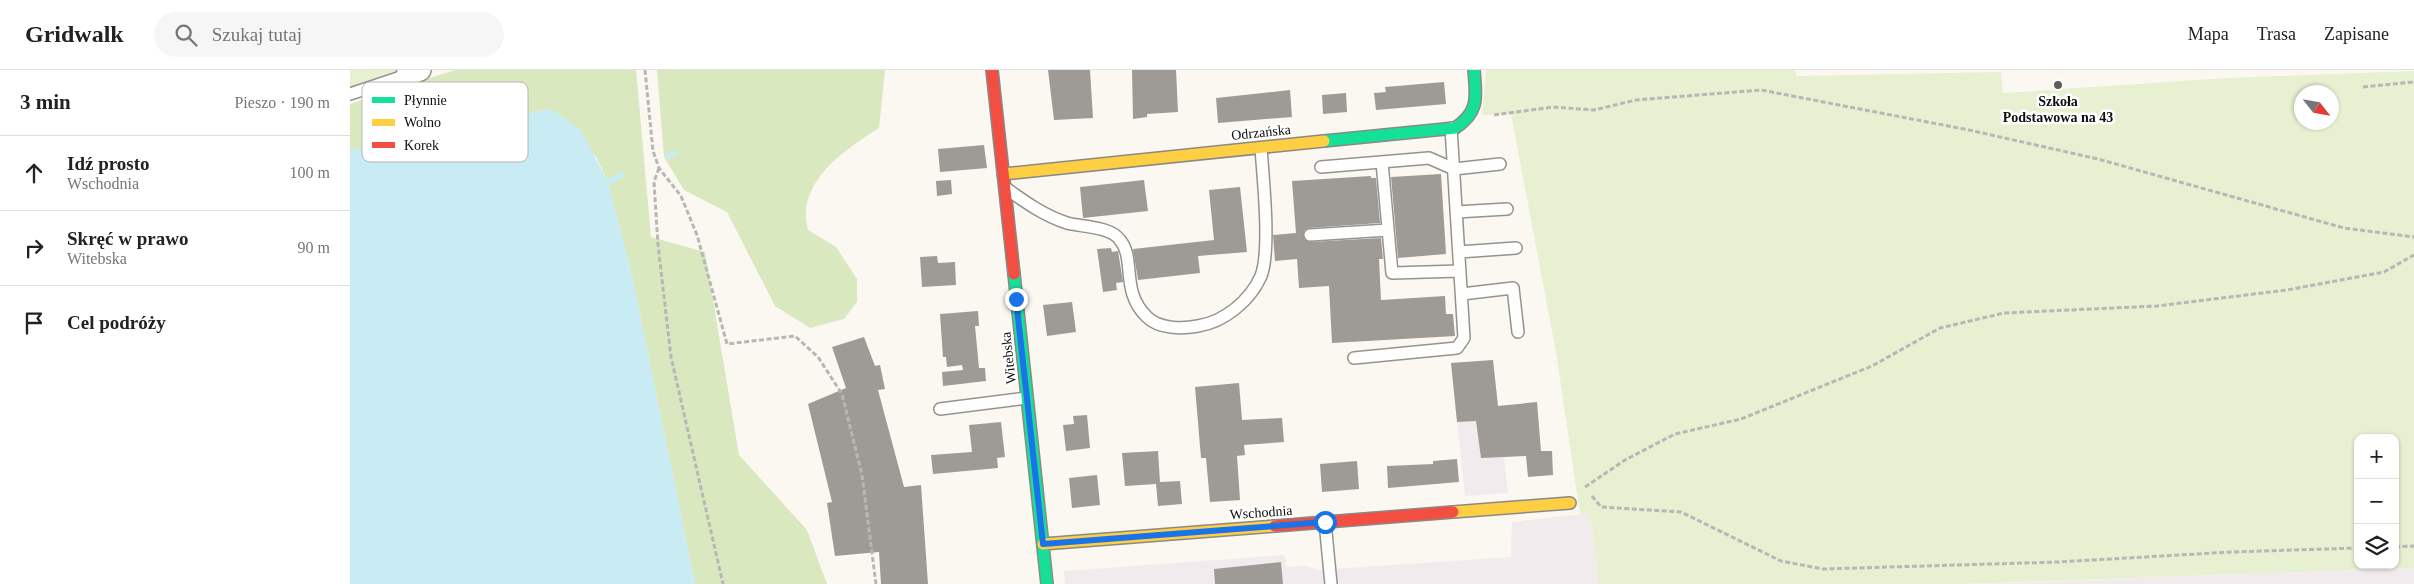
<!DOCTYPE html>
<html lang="pl">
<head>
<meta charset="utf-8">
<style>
  :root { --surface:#fff; --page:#f6f6f6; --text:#222; --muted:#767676; --line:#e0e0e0 }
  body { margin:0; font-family:Georgia,serif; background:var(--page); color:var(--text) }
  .controls { position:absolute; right:15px; bottom:15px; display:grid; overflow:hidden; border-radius:10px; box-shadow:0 1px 4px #0004 }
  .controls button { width:45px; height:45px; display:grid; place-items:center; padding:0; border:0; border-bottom:1px solid var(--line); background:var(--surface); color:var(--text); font:25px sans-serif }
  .compass { position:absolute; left:1944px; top:15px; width:45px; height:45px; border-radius:50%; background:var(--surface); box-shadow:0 1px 4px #0004; rotate:121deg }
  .stop { position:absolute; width:15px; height:15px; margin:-11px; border:4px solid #1a73e8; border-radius:50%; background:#fff }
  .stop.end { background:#1a73e8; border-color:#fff; box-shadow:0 1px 5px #0008 }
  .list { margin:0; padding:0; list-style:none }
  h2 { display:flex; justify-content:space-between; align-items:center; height:65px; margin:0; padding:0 20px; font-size:21px }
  h2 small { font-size:16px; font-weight:400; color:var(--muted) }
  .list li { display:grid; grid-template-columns:32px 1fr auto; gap:15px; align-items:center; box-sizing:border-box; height:75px; padding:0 20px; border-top:1px solid var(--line) }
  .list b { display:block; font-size:19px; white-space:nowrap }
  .list p { margin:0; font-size:16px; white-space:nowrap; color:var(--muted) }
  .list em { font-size:16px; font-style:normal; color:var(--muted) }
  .icon { flex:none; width:28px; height:28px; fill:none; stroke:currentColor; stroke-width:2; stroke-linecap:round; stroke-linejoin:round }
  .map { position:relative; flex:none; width:2064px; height:514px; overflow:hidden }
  header { display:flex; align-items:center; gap:30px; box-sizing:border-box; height:70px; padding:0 25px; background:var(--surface); border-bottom:1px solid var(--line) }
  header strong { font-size:24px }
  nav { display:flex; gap:28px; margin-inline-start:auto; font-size:18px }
  .search { width:350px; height:45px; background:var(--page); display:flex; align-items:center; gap:12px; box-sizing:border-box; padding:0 18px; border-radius:28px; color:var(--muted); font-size:19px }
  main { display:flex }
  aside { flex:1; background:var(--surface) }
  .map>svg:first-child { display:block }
</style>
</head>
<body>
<header>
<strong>Gridwalk</strong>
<div class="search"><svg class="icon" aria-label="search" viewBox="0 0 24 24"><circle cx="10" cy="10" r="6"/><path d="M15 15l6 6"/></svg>Szukaj tutaj</div>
<nav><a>Mapa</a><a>Trasa</a><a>Zapisane</a></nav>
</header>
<main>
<aside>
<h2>3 min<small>Pieszo · 190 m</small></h2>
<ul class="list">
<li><svg class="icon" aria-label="ahead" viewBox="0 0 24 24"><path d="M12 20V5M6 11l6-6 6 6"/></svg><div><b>Idź prosto</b><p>Wschodnia</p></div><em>100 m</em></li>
<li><svg class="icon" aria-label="right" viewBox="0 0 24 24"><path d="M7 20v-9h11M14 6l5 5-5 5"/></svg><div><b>Skręć w prawo</b><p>Witebska</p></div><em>90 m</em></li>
<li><svg class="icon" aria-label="arrive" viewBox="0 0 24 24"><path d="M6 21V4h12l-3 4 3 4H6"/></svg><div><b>Cel podróży</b></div></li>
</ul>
</aside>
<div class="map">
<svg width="2064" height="514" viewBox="0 0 2064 514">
  <rect width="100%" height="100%" fill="#fbf8f1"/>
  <!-- industrial -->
  <path fill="#f1ebee" d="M 1143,290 L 1158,423 L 1115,426 L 1101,293 Z
    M 1240,443 L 1249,514 L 715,514 L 714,501 L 935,485 L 936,497 L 957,496 L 968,500 L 1161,487 L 1162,452 Z
    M 2064,498 L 2064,514 L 1627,514 Z"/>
  <!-- green -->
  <path fill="#e7f0d1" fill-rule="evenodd" d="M 0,0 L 51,0 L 51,2 L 0,18 Z
    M 1136,0 L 1445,0 L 1446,6 L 1651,2 L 1653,23 L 1877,8 L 2064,1 L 2064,498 L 1611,514 L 1249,514 L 1240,443 L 1230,444 L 1206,282 L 1161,44 L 1132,45 ZM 1952,22 L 1982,22 L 1982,52 L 1952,52 ZM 2008,368 L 2045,368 L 2045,495 L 2008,495 Z"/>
  <!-- forest -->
  <path fill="#d9e8bf" d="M 105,0 L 286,0 L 301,167 L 355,182 L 389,385 L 457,460 L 477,514 L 345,514 L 282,206 L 258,112 L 246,87 L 201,39 L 174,44 L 85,79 L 0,79 L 0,34 Z
    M 307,0 L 535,0 L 529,58 C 494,80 445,113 458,160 L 486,177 L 507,209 L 507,232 L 494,249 L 460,258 L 425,236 L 377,142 L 334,120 L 314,87 Z"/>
  <!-- water -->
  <path fill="#c8ebf4" d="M 201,39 L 230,59 L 258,112 L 282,206 L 345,514 L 0,514 L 0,79 L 85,79 L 174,44 Z"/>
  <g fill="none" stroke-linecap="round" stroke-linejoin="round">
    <!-- stream -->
    <path stroke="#c8ebf4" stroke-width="5.5" d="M 318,86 L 325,83
      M 258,112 L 272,105"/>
  </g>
  <!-- building -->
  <path fill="#9e9b97" d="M 698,0 L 740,0 L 743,48 L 704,50 Z
    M 782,0 L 826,0 L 828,42 L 797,44 L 797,47 L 783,49 Z
    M 1094,12 L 1096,34 L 1026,40 L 1024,23 L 1036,22 L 1035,17 Z
    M 940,20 L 942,47 L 868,53 L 866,28 Z
    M 996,23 L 997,42 L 973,44 L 972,25 Z
    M 634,75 L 637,98 L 590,102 L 588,79 Z
    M 1091,104 L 1096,184 L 1048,188 L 1041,107 Z
    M 1021,106 L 1021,108 L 1026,108 L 1030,153 L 959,158 L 954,161 L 954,169 L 960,172 L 1031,168 L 1033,189 L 1029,189 L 1031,230 L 1095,226 L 1096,244 L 1103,244 L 1105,266 L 982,273 L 979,216 L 949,218 L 947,189 L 925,191 L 923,165 L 946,163 L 942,111 Z
    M 601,110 L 602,124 L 587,126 L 586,111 Z
    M 794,110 L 798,141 L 733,148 L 730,117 Z
    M 890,117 L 897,182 L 848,186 L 850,203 L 788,210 L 783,179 L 864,170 L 859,120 Z
    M 761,178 L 762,182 L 768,181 L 773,212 L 766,213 L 767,220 L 753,222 L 747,179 Z
    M 587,186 L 588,193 L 605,192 L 606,215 L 572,217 L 570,187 Z
    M 722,232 L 726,262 L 697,266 L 693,235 Z
    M 628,241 L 629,256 L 625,256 L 629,298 L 635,298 L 636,311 L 593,316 L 592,302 L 613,300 L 612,295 L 597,297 L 596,287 L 593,287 L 590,244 Z
    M 514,267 L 525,296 L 530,295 L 535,319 L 528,320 L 554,417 L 571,415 L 578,514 L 531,514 L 529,482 L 485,486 L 477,433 L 482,432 L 458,334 L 496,318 L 482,277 Z
    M 1143,290 L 1148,336 L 1187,332 L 1191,381 L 1202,381 L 1203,405 L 1178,407 L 1176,386 L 1131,388 L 1126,351 L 1107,352 L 1101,293 Z
    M 889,313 L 892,350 L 932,348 L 934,372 L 894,375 L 895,385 L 887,386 L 890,430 L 860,432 L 856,388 L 851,388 L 845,317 Z
    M 737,345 L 740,378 L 716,381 L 713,355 L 724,354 L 723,346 Z
    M 651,352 L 655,387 L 647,388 L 648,398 L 583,404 L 581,385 L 622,382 L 619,355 Z
    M 808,381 L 810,412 L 830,411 L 832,434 L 808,436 L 806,414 L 775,416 L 772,383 Z
    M 1107,389 L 1109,412 L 1038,418 L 1037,396 L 1083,394 L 1083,391 Z
    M 1007,391 L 1009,419 L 972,422 L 970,394 Z
    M 747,405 L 750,435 L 722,438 L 719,408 Z
    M 931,492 L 933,514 L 865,514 L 864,499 Z"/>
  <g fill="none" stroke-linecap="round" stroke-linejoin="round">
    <!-- lane casing -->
    <g stroke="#949390" stroke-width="14">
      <path id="lane" d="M 0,24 L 57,5
        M 1032,92 L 1042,203 L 1110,201
        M 971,97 L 1079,88 L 1104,99 L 1150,94
        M 657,119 C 675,132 695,146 717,153 C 731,157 760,156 770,170 C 786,189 770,221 797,247 C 809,259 832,259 848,256 C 874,252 900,231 911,206 C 921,180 913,108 911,78
        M 1106,142 L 1157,139
        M 960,165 L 1038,160
        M 1109,182 L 1166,178
        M 1112,224 L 1163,218 L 1168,262
        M 1004,288 L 1107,278 L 1114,268 L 1101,58
        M 590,339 L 677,328
        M 975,452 L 981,514"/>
    </g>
    <!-- street casing -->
    <g stroke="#949390" stroke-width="24">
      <path id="street" d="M 57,5 L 70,0"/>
    </g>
    <!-- fast casing -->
    <g stroke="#8b8986" stroke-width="14">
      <path id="fast" d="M 974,71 L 1105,58 C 1130,42 1126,26 1124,0
        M 664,204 L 697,514"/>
    </g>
    <!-- slow casing -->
    <g stroke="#8b8986" stroke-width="14">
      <path id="slow" d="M 653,104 L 974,71
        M 1103,442 L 1220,433
        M 693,474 L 925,456"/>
    </g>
    <!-- jam casing -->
    <g stroke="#8b8986" stroke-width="14">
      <path id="jam" d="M 642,0 L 664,204
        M 925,456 L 1103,442"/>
    </g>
    <!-- path -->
    <path stroke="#b8b7b6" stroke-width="3" stroke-dasharray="5 2.5" stroke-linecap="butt" d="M 295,0 L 303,81 L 309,98 L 331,126 L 347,165 L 377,274 L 445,266 L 468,287 L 492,324 L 512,405 L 526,514
      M 77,17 L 83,34
      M 2013,17 L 2064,12
      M 1144,45 L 1203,37 L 1244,40 L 1286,30 L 1411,20 L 1619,60 L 1748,89 L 1994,158 L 2064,167
      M 309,98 L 304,112 L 308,175 L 321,287 L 373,514
      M 1235,417 L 1275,390 L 1325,364 L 1391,349 L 1522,296 L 1590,258 L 1654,243 L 1807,236 L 1937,220 L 2034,202 L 2064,185
      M 1242,426 L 1251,437 L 1331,442 L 1431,491 L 1473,499 L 1708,492 L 1881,482 L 2008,478
      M 2045,477 L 2064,476"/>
    <!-- lane -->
    <use href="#lane" stroke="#fefefd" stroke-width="11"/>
    <!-- street -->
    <use href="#street" stroke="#fefefd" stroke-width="21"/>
    <!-- fast -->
    <use href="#fast" stroke="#16e098" stroke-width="11"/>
    <!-- slow -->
    <use href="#slow" stroke="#ffcf43" stroke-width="11"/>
    <!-- jam -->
    <use href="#jam" stroke="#f24e42" stroke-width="11"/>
  </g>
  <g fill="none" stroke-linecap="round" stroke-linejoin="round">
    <!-- route -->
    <path stroke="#1a73e8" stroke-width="6" d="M 666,229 L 693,474 L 975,452"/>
  </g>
  <!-- markers -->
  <circle fill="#605f5d" stroke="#fff" stroke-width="2" cx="1708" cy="15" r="5"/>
  <g text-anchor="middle" stroke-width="5" stroke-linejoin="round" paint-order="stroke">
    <!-- poi labels -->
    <g font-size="14" font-weight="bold" fill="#0d0d0d" stroke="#fff">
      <text x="1708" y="36">Szkoła<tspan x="1708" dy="16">Podstawowa na 43</tspan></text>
    </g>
    <!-- street labels -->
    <g font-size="14" fill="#0d0d0d" stroke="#fff">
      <text transform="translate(911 62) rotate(-6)" y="5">Odrzańska</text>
      <text transform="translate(658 288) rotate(-96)" y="5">Witebska</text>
      <text transform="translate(911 442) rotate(-4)" y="5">Wschodnia</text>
    </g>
  </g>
  <!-- legend -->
  <rect x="12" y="12" width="166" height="80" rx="8" fill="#fff" stroke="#b6b6b6" stroke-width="1"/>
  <rect x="22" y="27" width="23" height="6" fill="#16e098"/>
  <rect x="22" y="49" width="23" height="7" fill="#ffcf43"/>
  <rect x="22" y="72" width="23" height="6" fill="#f24e42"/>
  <g font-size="14" fill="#0d0d0d">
    <text x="54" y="35">Płynnie</text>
    <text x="54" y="57">Wolno</text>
    <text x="54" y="80">Korek</text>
  </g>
</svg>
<div class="controls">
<button>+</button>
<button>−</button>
<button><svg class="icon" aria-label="layers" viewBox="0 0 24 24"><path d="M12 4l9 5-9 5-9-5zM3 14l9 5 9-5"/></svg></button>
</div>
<svg class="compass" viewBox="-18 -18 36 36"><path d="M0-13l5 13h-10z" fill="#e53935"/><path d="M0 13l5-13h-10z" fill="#767676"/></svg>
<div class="stop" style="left:975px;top:452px"></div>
<div class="stop end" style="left:666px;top:229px"></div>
</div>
</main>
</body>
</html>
